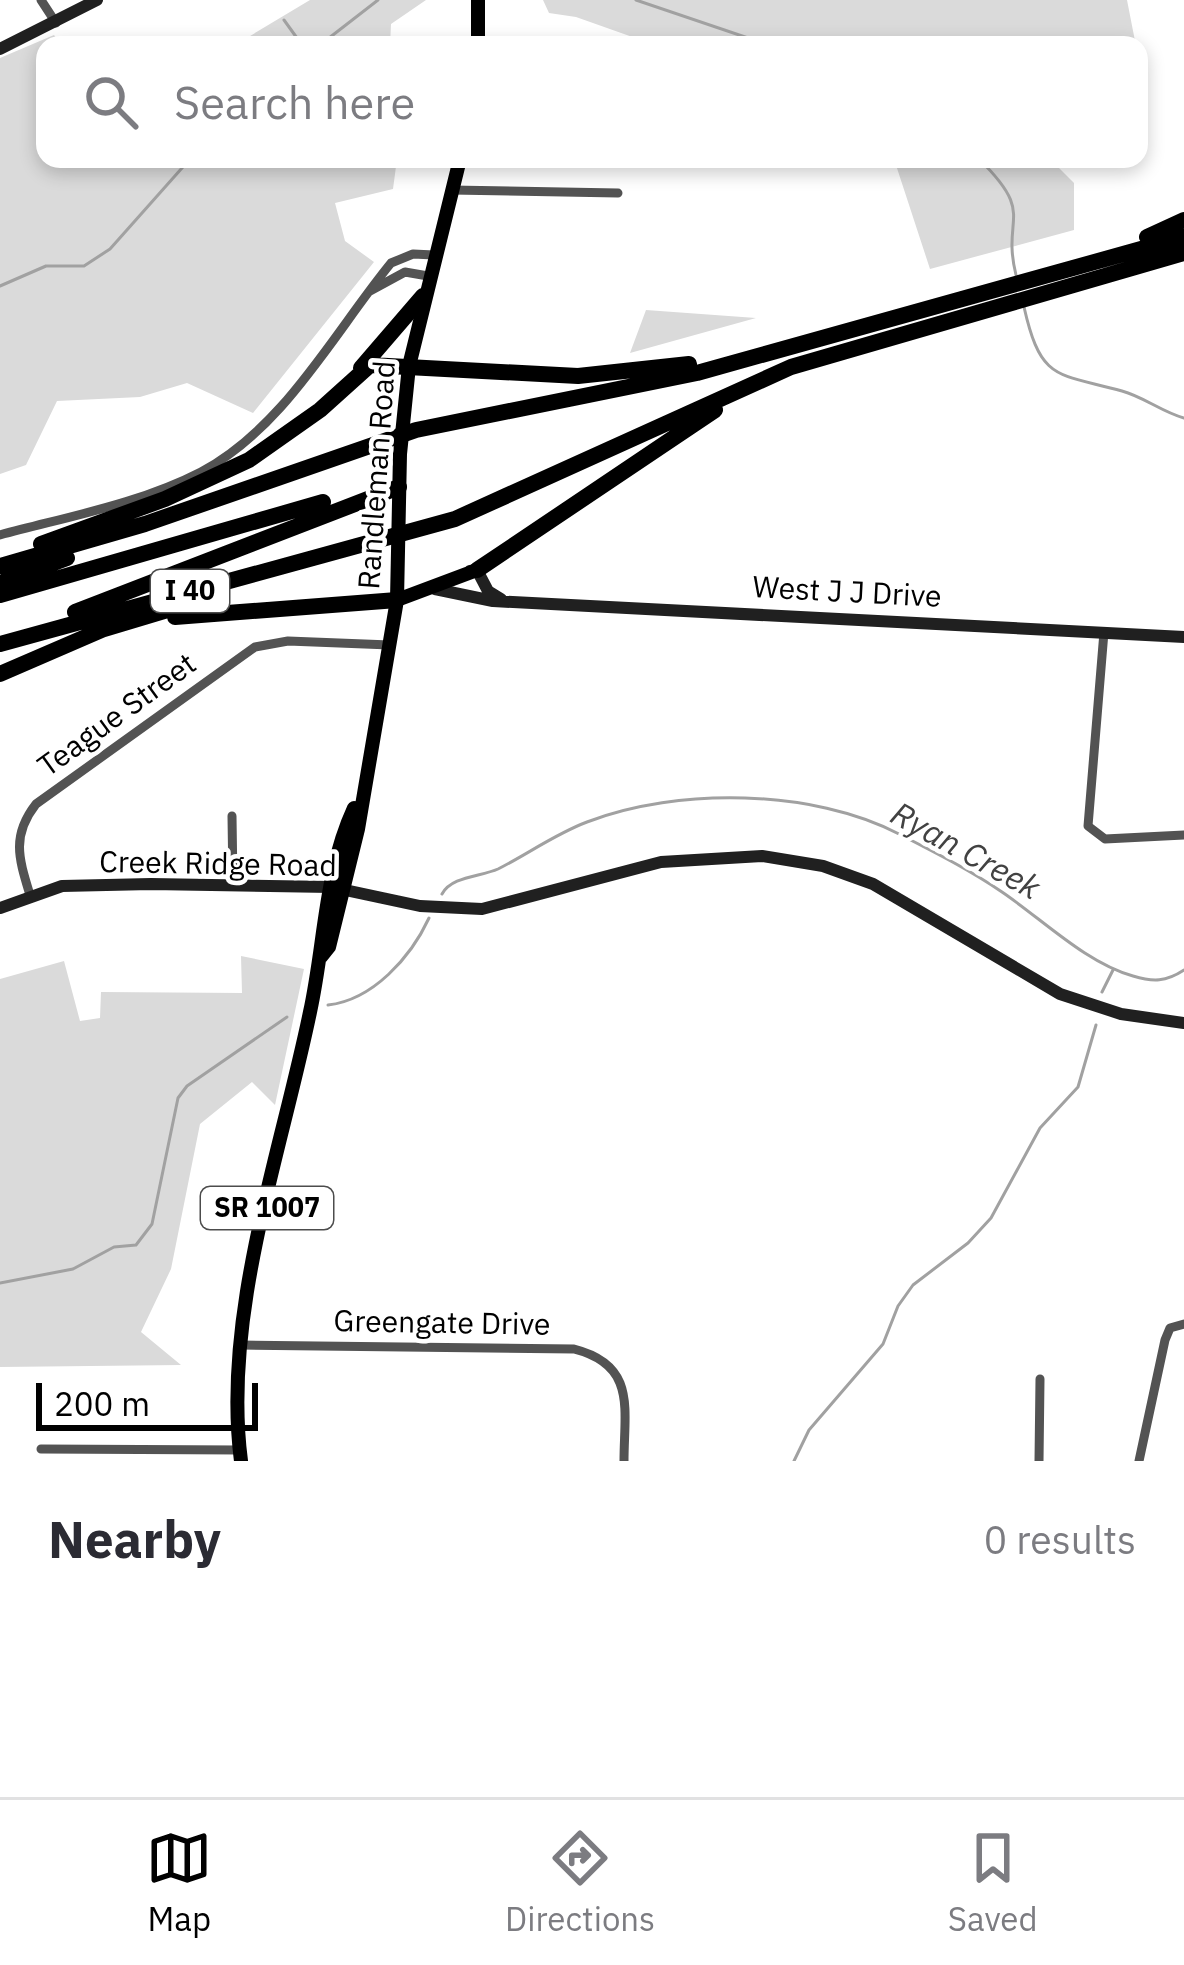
<!DOCTYPE html>
<html lang="en">
<head>
<meta charset="utf-8">
<style>
  :root { --surface:#fff; --page:#f7f7f7; --text:#2b2b33; --muted:#7c7c81; --line:#e1e1e2; --accent:#000 }
  body { margin:0; font-family:"IBM Plex Sans",sans-serif; background:var(--page); color:var(--text) }
  .scale { position:absolute; left:36px; bottom:30px; width:222px; box-sizing:border-box; padding-left:12px; border:6px solid #000; border-top:0; font-size:33px; line-height:42px; white-space:nowrap; color:#000; -webkit-text-stroke:9px #fff; paint-order:stroke }
  .list { margin:0; padding:0; list-style:none }
  h2 { display:flex; justify-content:space-between; align-items:center; height:156px; margin:0; padding:0 48px; font-size:51px }
  h2 small { font-size:39px; font-weight:400; color:var(--muted) }
  .icon { flex:none; width:66px; height:66px; fill:none; stroke:currentColor; stroke-width:2; stroke-linecap:round; stroke-linejoin:round }
  .map { position:relative; flex:none; width:1184px; height:1461px; overflow:hidden }
  .search { position:absolute; background:var(--surface); box-shadow:0 6px 18px #0003; left:36px; right:36px; top:36px; height:132px; display:flex; align-items:center; gap:30px; box-sizing:border-box; padding:0 42px; border-radius:24px; color:var(--muted); font-size:45px }
  .sheet { height:336px; background:var(--surface) }
  nav { display:flex; justify-content:space-around; align-items:center; box-sizing:border-box; height:168px; border-top:3px solid var(--line); background:var(--surface); font-size:33px; color:var(--muted) }
  nav a { display:grid; justify-items:center; gap:6px }
  nav .on { color:var(--accent) }
  .map>svg:first-child { display:block }
</style>
</head>
<body>
<div class="map">
<svg width="1184" height="1461" viewBox="0 0 1184 1461">
  <rect width="100%" height="100%" fill="#fff"/>
  <!-- green -->
  <path fill="#dadada" d="M 310,0 L 426,0 L 391,24 L 390,45 L 235,45 Z
    M 543,0 L 1127,0 L 1135,41 L 655,45 L 576,17 L 549,13 Z
    M 54,35 L 61,45 L 45,45 L 45,159 L 397,159 L 393,189 L 335,203 L 345,241 L 374,262 L 253,413 L 187,383 L 140,397 L 57,401 L 26,465 L 0,474 L 0,58 Z
    M 894,159 L 1050,159 L 1074,183 L 1074,230 L 930,269 Z
    M 646,310 L 756,318 L 630,353 Z
    M 241,956 L 304,969 L 275,1105 L 252,1082 L 200,1124 L 171,1269 L 141,1332 L 181,1365 L 0,1367 L 0,979 L 64,961 L 80,1021 L 100,1018 L 101,992 L 242,993 Z"/>
  <g fill="none" stroke-linecap="round" stroke-linejoin="round">
    <!-- stream -->
    <path stroke="#a1a1a1" stroke-width="3" d="M 636,0 L 769,45
      M 284,20 L 302,45
      M 320,45 L 378,0
      M 979,159 C 1037,216 1001,215 1016,275
      M 0,286 L 46,266 L 84,266 L 110,249 L 190,159
      M 1024,307 C 1041,382 1057,373 1122,391 C 1144,397 1162,412 1184,418
      M 442,894 C 452,876 480,877 498,869 C 528,854 555,834 587,822 C 678,787 813,789 899,834 C 934,852 970,870 1002,892 C 1042,919 1086,963 1133,976 C 1153,982 1166,982 1184,970
      M 1102,992 L 1113,970
      M 328,1005 C 373,1000 411,957 429,918
      M 0,1283 L 73,1269 L 114,1247 L 136,1245 L 152,1224 L 178,1098 L 187,1086 L 287,1017
      M 794,1461 L 809,1430 L 883,1344 L 898,1306 L 913,1285 L 968,1243 L 991,1218 L 1040,1128 L 1078,1087 L 1096,1025"/>
    <!-- street -->
    <path stroke="#535353" stroke-width="9" d="M 41,0 L 56,23
      M 451,190 L 618,193
      M 370,291 L 405,272 L 428,276
      M 0,535 C 66,517 139,504 201,472 C 284,428 333,334 391,263 L 413,254 L 434,255
      M 1104,632 L 1088,826 L 1105,839 L 1184,835
      M 232,816 L 233,885
      M 30,895 C 19,859 11,836 36,804 L 255,647 L 288,641 L 390,645
      M 240,1345 L 574,1349 C 637,1365 624,1409 624,1461
      M 41,1449 L 240,1450
      M 1039,1461 L 1040,1379
      M 1139,1461 L 1165,1340 L 1170,1328 L 1184,1324"/>
    <!-- secondary -->
    <path stroke="#202020" stroke-width="12" d="M 0,49 L 97,0
      M 470,571 L 477,570 L 488,591 L 501,599
      M 435,589 L 493,601 L 1184,637
      M 0,908 L 62,886 L 151,884 L 331,887 L 420,906 L 482,909 L 661,862 L 762,856 L 823,866 L 873,884 L 1060,994 L 1121,1014 L 1184,1023"/>
    <!-- primary -->
    <path stroke="#000" stroke-width="14" d="M 478,0 L 478,45
      M 397,600 L 477,570
      M 321,957 L 329,947 L 358,829 L 397,600 L 400,454 L 409,366 L 460,159
      M 241,1461 C 222,1316 281,1153 310,1012 C 325,944 324,873 354,808"/>
    <!-- highway -->
    <path stroke="#000" stroke-width="16" d="M 1147,237 L 1184,220
      M 361,368 L 423,296
      M 41,544 L 165,499 L 249,460 L 320,410 L 370,365 L 578,376 L 689,364
      M 0,566 L 145,524 L 416,430 L 697,373 L 1184,237
      M 477,570 L 715,410
      M 0,583 L 67,558
      M 0,595 L 323,502
      M 75,612 L 399,487
      M 175,617 L 397,600
      M 0,644 L 455,519 L 791,367 L 1184,253
      M 0,674 L 104,629 L 204,599"/>
  </g>
  <g text-anchor="middle" stroke-width="9" stroke-linejoin="round" paint-order="stroke">
    <!-- shield labels -->
    <g fill="#fff" stroke="#4c4c4c" stroke-width="3">
      <rect x="151" y="570" width="78" height="42" rx="9"/>
      <rect x="201" y="1187" width="132" height="42" rx="9"/>
    </g>
    <g font-size="27" font-weight="bold" fill="#000">
      <text x="190" y="600">I 40</text>
      <text x="267" y="1217">SR 1007</text>
    </g>
    <!-- street labels -->
    <g font-size="30" fill="#000" stroke="#fff">
      <text transform="translate(377 475) rotate(-86)" y="10">Randleman Road</text>
      <text transform="translate(847 592) rotate(3)" y="10">West J J Drive</text>
      <text transform="translate(117 715) rotate(-36)" y="10">Teague Street</text>
      <text transform="translate(218 864) rotate(1)" y="10">Creek Ridge Road</text>
      <text transform="translate(442 1323) rotate(1)" y="10">Greengate Drive</text>
    </g>
    <!-- water labels -->
    <g font-size="33" font-style="italic" fill="#424242" stroke="#fff">
      <text transform="translate(966 850) rotate(29)" y="12">Ryan Creek</text>
    </g>
  </g>
</svg>
<div class="scale">200 m</div>
<div class="search"><svg class="icon" aria-label="search" viewBox="0 0 24 24"><circle cx="10" cy="10" r="6"/><path d="M15 15l6 6"/></svg>Search here</div>
</div>
<section class="sheet">
<h2>Nearby<small>0 results</small></h2>
<ul class="list">
</ul>
</section>
<nav>
<a class="on"><svg class="icon" aria-label="map" viewBox="0 0 24 24"><path d="M3 6l6-2 6 2 6-2v14l-6 2-6-2-6 2zM9 4v14M15 6v14"/></svg>Map</a>
<a><svg class="icon" aria-label="directions" viewBox="0 0 24 24"><path d="M12 3l9 9-9 9-9-9zM9 14v-3h6M13 9l2 2-2 2"/></svg>Directions</a>
<a><svg class="icon" aria-label="saved" viewBox="0 0 24 24"><path d="M7 4h10v16l-5-4-5 4z"/></svg>Saved</a>
</nav>
</body>
</html>
